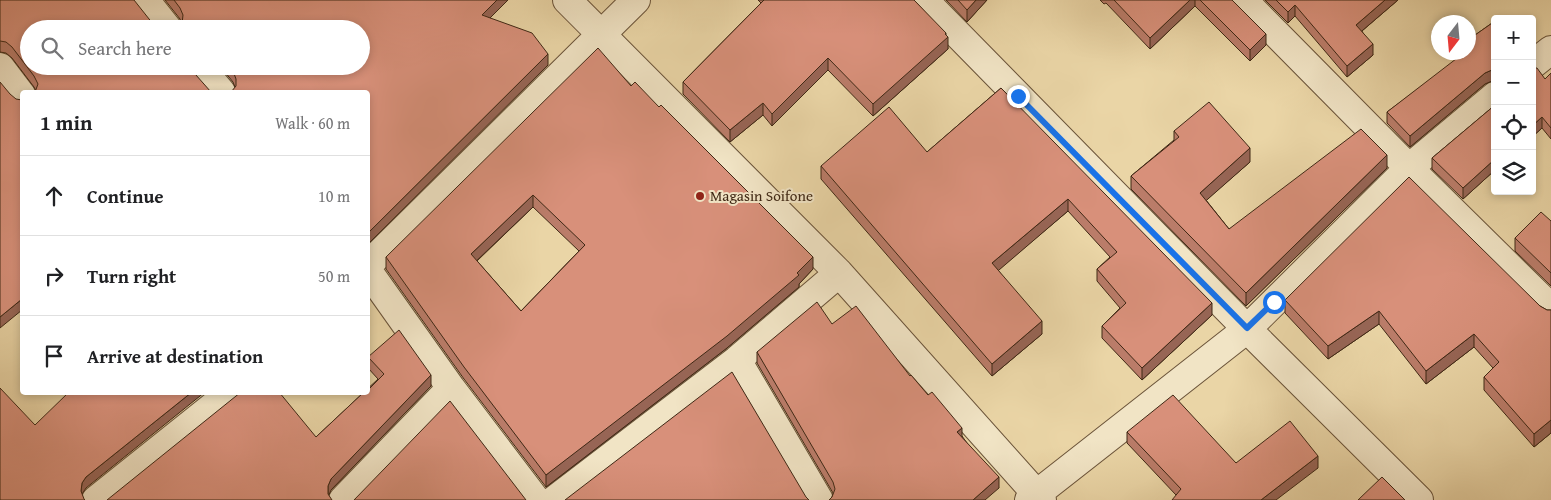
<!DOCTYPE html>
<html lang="en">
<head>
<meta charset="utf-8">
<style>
  :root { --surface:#fff; --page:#f6f6f6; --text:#202124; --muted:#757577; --line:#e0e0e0 }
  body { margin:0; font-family:"Gentium Book Plus",serif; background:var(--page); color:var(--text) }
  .controls { position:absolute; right:15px; top:15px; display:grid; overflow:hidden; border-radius:5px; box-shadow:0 2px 8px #0003 }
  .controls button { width:45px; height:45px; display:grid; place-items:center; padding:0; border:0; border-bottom:1px solid var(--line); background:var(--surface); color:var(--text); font:25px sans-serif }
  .compass { position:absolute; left:1431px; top:15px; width:45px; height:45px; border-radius:50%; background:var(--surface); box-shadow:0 2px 8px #0003; rotate:196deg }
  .stop { position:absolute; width:15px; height:15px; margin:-11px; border:4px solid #1a73e8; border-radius:50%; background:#fff }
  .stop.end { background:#1a73e8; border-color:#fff; box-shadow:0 1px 5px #0008 }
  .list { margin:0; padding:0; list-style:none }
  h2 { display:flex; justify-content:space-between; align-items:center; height:65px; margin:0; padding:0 20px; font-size:21px }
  h2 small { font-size:16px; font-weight:400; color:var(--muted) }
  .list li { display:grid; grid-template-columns:32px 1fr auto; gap:15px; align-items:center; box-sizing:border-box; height:80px; padding:0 20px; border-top:1px solid var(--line) }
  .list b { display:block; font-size:19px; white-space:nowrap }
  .list em { font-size:16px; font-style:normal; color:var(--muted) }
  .icon { flex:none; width:28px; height:28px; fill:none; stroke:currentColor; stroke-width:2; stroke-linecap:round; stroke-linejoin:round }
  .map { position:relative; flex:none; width:1551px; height:500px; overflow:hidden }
  .search { position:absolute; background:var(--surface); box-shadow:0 2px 8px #0003; left:20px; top:20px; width:350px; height:55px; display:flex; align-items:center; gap:12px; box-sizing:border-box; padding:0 18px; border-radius:28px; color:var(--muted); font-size:19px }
  .panel { position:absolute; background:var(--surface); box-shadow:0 2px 8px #0003; left:20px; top:90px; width:350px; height:305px; border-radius:5px }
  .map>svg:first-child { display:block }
</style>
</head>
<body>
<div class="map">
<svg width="1551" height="500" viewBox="0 0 1551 500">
  <rect width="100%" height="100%" fill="#ead5a6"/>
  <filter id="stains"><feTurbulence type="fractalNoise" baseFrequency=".004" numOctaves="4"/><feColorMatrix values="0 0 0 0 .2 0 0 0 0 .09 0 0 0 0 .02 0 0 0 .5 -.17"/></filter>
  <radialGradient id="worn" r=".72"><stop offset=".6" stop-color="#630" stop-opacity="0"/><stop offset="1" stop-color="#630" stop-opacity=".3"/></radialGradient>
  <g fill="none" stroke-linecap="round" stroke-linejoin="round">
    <!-- minor casing -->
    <g stroke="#6a5339" stroke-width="30">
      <path id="minor" d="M 145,0 L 168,29
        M 567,0 L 839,273 L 1042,500
        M 924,0 L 1247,329 L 1419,500
        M 1243,0 L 1409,168 L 1551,308
        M 1532,65 L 1551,50
        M 199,66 L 221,92
        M 0,67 L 22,96
        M 368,265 L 636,0
        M 368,271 L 451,388 L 536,500
        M 737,360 L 819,500
        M 96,500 L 231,392
        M 343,500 L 451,388
        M 554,500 L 737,360 L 839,273
        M 1029,500 L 1247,329 L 1409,168 L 1495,96"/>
    </g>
    <!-- minor -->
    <use href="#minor" stroke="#f1e4c5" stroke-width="28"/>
  </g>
  <!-- wall -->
  <path fill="#ba7c69" stroke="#3f2815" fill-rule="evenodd" d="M 0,0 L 156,28 L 188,66 L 36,91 L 34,87 L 12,58 L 6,53 L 0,52 Z
    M 165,0 L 508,0 L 490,18 L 548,65 L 235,87 L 233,82 L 220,66 L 361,66 L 182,24 L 180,19 Z
    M 758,0 L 914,0 L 946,35 L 948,49 L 873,116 L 828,70 L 772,126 L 763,115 L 730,142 L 683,94 L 683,82 L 761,3 Z
    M 946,0 L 987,0 L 967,22 Z
    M 1100,0 L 1232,0 L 1266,45 L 1250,61 L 1195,6 L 1150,49 L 1106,3 L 1104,4 Z
    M 1265,0 L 1398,0 L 1362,31 L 1373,55 L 1347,77 L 1295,16 L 1288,23 Z
    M 1495,21 L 1495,81 L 1492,81 L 1485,84 L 1410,147 L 1387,123 L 1387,112 L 1468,52 L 1468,40 Z
    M 1551,73 L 1551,139 L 1542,128 L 1532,137 L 1545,79 Z
    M 631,86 L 813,269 L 799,284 L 799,287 L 727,348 L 546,487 L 464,379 L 386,269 L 386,257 ZM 533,207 L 579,251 L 521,311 L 477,261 Z
    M 1001,88 L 1212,315 L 1142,380 L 1102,338 L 1102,326 L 1120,308 L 1097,281 L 1097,269 L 1110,257 L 1068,211 L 998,270 L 1042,334 L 992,376 L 821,179 L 821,166 L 927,152 Z
    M 1495,105 L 1495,170 L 1463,199 L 1432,169 L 1432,158 Z
    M 1174,131 L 1250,162 L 1206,200 L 1229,229 L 1387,168 L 1246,306 L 1131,189 L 1131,176 L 1174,140 Z
    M 1551,221 L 1551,286 L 1515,251 L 1515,238 Z
    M 1285,300 L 1540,306 L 1547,310 L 1551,310 L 1551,433 L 1534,447 L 1484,390 L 1484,377 L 1493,368 L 1474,347 L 1426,384 L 1379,324 L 1328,359 L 1285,313 Z
    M 832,324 L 910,376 L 962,436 L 999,488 L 832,497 L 833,493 L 757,363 L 757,352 Z
    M 368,357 L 431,386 L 331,490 L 316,437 L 378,379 L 368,368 Z
    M 1127,432 L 1236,463 L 1318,468 L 1176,495 L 1127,443 Z"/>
  <!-- shaded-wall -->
  <path fill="#976555" stroke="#3f2815" d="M 497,0 L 508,0 L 482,26 L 482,15 Z
    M 976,0 L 987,0 L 967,22 L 967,10 Z
    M 1190,0 L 1195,0 L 1195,6 L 1150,49 L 1150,38 Z
    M 1385,0 L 1398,0 L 1356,36 L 1356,25 Z
    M 1295,5 L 1295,16 L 1288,23 L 1288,12 Z
    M 946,33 L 946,39 L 948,37 L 948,49 L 873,116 L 873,104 Z
    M 1266,34 L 1266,45 L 1250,61 L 1250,50 Z
    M 1373,44 L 1373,55 L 1347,77 L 1347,66 Z
    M 548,54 L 548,65 L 368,244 L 368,233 Z
    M 828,58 L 828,70 L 772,126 L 772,114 Z
    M 1492,70 L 1492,81 L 1485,84 L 1410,147 L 1410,136 L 1485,73 Z
    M 763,103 L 763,115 L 730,142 L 730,130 Z
    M 1542,117 L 1542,128 L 1532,137 L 1532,126 Z
    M 1250,148 L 1250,162 L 1200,206 L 1200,193 Z
    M 1387,155 L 1387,168 L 1246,306 L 1246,293 Z
    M 1495,159 L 1495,170 L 1463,199 L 1463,188 Z
    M 533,195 L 533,207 L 471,266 L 471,254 Z
    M 1068,199 L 1068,211 L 992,276 L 992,263 Z
    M 813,257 L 813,269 L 799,284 L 799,287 L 727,348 L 546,487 L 546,475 L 797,273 Z
    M 22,299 L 22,310 L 0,328 L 0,317 Z
    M 1212,303 L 1212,315 L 1142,380 L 1142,368 Z
    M 1379,311 L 1379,324 L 1328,359 L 1328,346 Z
    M 1042,321 L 1042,334 L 992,376 L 992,364 Z
    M 1474,334 L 1474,347 L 1426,384 L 1426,371 Z
    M 431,375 L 431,386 L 331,490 L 328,497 L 328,486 L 331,479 Z
    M 192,392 L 205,392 L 86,488 L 82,494 L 81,491 L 82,483 L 86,477 Z
    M 1551,420 L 1551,433 L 1534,447 L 1534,434 Z
    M 962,428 L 962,439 L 957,432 Z
    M 1318,456 L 1318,468 L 1276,500 L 1261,500 Z
    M 999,477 L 999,488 L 985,500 L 973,500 Z"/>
  <!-- building -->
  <path fill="#d8907a" stroke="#3f2815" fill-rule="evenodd" d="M 0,0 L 134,0 L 157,29 L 29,29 L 29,66 L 188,66 L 211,92 L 35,92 L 38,84 L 34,76 L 12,47 L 6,42 L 0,41 Z
    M 174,0 L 497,0 L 482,15 L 532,33 L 548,54 L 368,233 L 368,92 L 231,92 L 236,86 L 236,79 L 233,71 L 229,66 L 361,66 L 361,29 L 179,29 L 182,24 L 183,15 L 180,8 Z
    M 764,0 L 914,0 L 946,33 L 945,34 L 948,37 L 873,104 L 828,58 L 772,114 L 763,103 L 730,130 L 683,82 Z
    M 958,0 L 976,0 L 967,10 Z
    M 1114,0 L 1190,0 L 1150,38 Z
    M 1200,0 L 1232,0 L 1266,34 L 1250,50 Z
    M 1276,0 L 1385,0 L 1356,25 L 1373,44 L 1347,66 L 1295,5 L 1288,12 Z
    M 1495,21 L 1495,70 L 1492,70 L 1485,73 L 1410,136 L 1387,112 L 1465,52 L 1468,52 L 1468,50 L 1471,48 L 1468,45 L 1468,40 Z
    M 598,48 L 631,86 L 635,82 L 659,107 L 661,105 L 813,257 L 797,273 L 799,275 L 727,336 L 546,475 L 464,367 L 386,257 ZM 533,195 L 585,245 L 521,311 L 471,254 Z
    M 1532,68 L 1537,68 L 1545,79 L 1551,73 L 1551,128 L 1542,117 L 1532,126 Z
    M 0,82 L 10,94 L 16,99 L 22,100 L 22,299 L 0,317 Z
    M 1001,88 L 1212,303 L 1142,368 L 1102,326 L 1126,303 L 1097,269 L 1117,252 L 1068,199 L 992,263 L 1042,321 L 992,364 L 821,166 L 889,107 L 927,152 Z
    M 1209,102 L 1250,148 L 1200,193 L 1229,229 L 1361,129 L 1387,155 L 1246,293 L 1131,176 L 1179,137 L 1174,131 Z
    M 1495,105 L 1495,159 L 1463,188 L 1432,158 Z
    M 1409,177 L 1540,306 L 1547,310 L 1551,310 L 1551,420 L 1534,434 L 1484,377 L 1499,362 L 1474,334 L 1426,371 L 1379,311 L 1328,346 L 1285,300 Z
    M 1541,212 L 1551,221 L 1551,273 L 1515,238 Z
    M 817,302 L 832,324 L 856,306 L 910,376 L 911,375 L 928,395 L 932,392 L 962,428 L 957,432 L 999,477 L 973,500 L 829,500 L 832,497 L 835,489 L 833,482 L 757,352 Z
    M 399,330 L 431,375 L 331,479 L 328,486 L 328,494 L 332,500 L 107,500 L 241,392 L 279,392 L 316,437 L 364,392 L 368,392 L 368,390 L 384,374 L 368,357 Z
    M 732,372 L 806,497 L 809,500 L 565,500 Z
    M 0,388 L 35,425 L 69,392 L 192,392 L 86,477 L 82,483 L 81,491 L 84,499 L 85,500 L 0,500 Z
    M 1173,395 L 1236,463 L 1290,421 L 1318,456 L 1261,500 L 1172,500 L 1181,489 L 1127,432 Z
    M 450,401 L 526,500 L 354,500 Z
    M 1382,477 L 1405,500 L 1358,500 Z"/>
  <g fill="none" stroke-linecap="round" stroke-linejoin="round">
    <!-- route -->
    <path stroke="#1a73e8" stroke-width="6" d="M 1018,96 L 1247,328 L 1274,302"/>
  </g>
  <!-- markers -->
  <circle fill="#8f2418" stroke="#f1e4c5" stroke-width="2" cx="700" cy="196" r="5"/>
  <g text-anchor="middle" stroke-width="4" stroke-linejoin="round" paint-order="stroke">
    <!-- poi labels -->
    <g font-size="15" fill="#3f2815" stroke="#f1e4c5" text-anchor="start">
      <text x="710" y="201">Magasin Soifone</text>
    </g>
  </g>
  <rect width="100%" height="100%" filter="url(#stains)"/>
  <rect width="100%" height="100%" fill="url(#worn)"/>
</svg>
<div class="controls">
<button>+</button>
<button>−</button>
<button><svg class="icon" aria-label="locate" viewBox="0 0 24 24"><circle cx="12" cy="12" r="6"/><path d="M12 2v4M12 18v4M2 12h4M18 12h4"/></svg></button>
<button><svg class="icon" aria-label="layers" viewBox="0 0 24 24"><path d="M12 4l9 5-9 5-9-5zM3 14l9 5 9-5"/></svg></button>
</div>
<svg class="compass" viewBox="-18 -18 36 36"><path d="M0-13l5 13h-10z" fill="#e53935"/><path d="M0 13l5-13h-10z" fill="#757577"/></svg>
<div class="stop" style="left:1274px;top:302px"></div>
<div class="stop end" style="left:1018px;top:96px"></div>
<div class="search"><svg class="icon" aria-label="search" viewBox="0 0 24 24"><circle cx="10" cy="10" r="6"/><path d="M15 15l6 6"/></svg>Search here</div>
<section class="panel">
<h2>1 min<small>Walk · 60 m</small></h2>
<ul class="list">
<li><svg class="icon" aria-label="ahead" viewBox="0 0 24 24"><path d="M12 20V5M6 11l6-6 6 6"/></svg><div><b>Continue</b></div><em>10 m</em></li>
<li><svg class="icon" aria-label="right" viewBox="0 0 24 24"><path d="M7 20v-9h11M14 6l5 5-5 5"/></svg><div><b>Turn right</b></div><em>50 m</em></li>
<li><svg class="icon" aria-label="arrive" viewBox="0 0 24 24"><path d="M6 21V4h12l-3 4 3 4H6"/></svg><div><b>Arrive at destination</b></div></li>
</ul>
</section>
</div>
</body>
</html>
